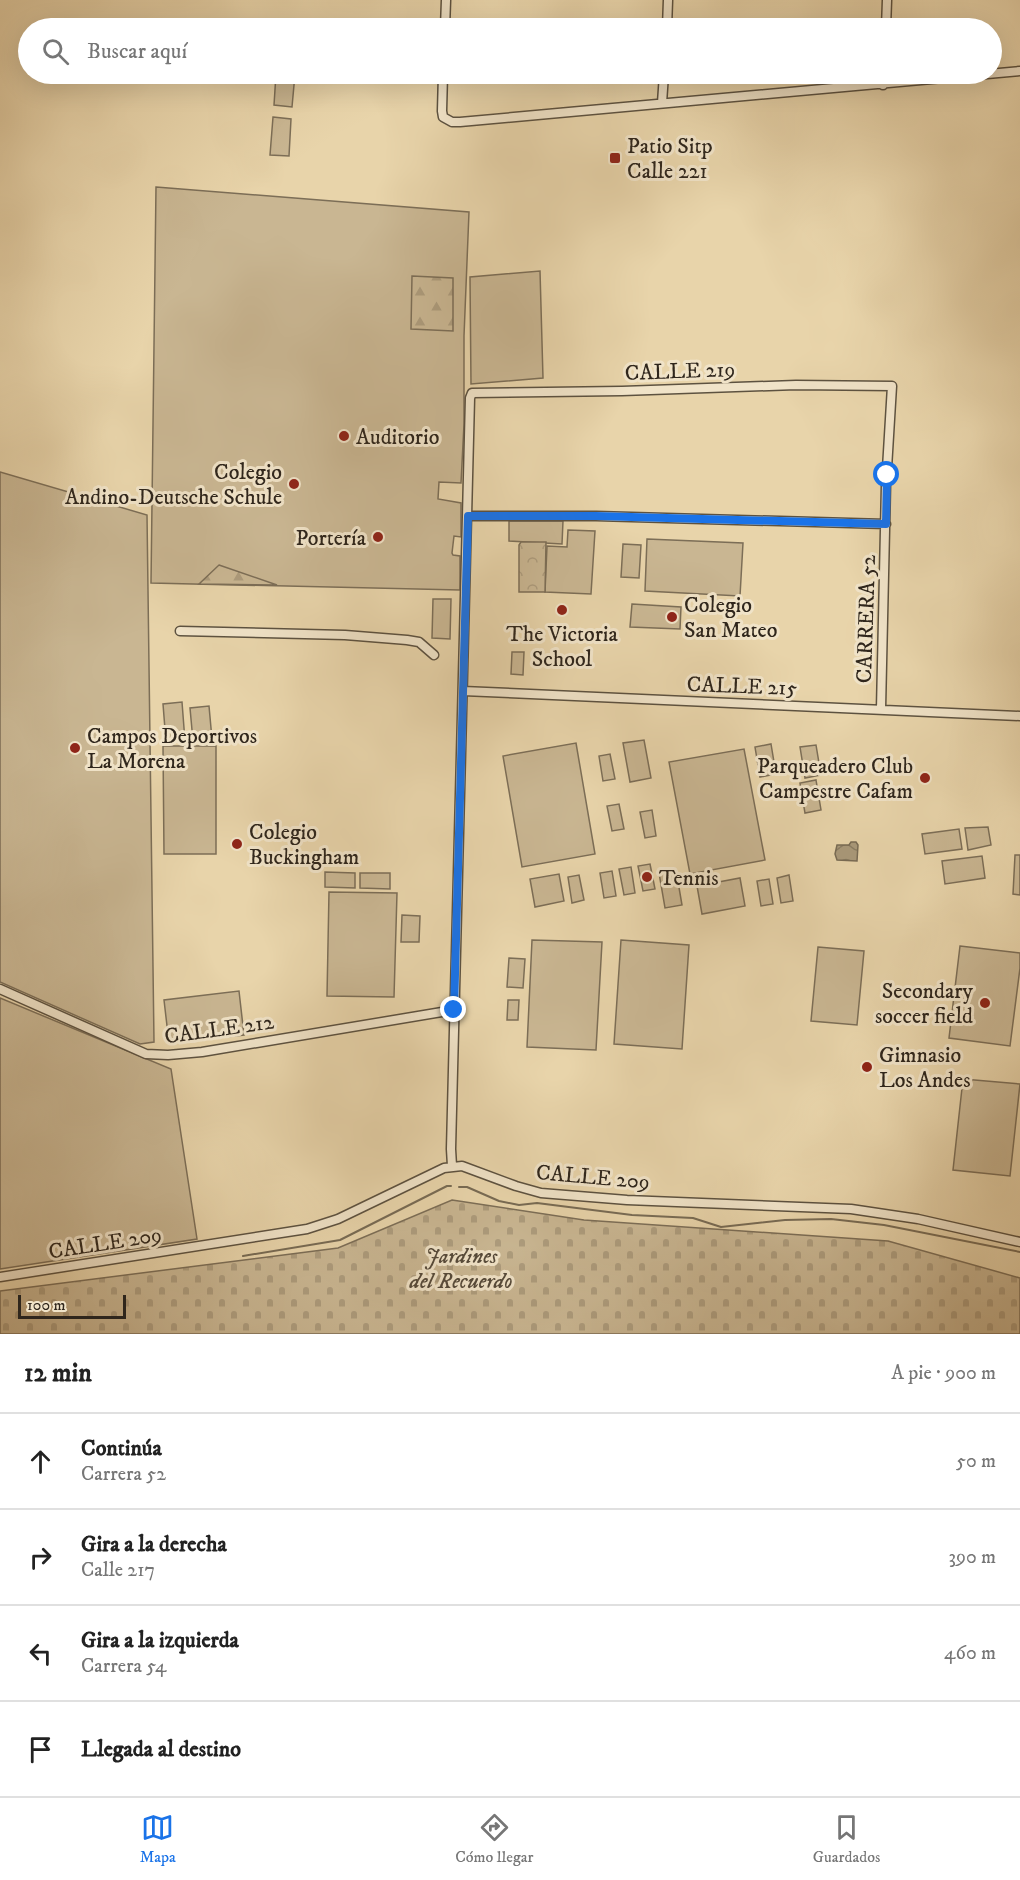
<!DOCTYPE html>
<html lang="es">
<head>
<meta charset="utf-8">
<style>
  :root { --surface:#fff; --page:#f6f6f6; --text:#222; --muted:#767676; --line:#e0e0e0; --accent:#1a73e8 }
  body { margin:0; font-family:"IM FELL DW Pica",serif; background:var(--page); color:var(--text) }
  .scale { position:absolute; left:18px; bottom:15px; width:108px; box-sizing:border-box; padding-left:6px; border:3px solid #2f261c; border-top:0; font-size:16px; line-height:21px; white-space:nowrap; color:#2f261c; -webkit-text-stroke:4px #f0e3c8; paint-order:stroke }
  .stop { position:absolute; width:18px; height:18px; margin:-14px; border:4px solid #1a73e8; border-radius:50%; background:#fff }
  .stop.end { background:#1a73e8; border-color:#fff; box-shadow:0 2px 6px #0008 }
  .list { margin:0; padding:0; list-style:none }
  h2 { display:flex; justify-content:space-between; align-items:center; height:78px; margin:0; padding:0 24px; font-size:26px }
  h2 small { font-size:20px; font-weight:400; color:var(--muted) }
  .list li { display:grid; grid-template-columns:39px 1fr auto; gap:18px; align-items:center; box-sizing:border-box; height:96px; padding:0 24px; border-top:2px solid var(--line) }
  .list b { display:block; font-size:22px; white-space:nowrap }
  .list p { margin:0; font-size:20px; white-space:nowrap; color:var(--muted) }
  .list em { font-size:20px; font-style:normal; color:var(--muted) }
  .icon { flex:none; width:33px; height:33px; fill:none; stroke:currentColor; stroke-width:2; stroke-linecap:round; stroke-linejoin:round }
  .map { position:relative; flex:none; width:1020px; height:1334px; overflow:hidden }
  .search { position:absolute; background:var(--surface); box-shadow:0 6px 24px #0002; left:18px; right:18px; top:18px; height:66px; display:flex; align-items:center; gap:15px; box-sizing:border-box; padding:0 21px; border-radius:33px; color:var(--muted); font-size:22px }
  .sheet { height:462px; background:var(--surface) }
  nav { display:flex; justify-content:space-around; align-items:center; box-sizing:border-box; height:84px; border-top:2px solid var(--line); background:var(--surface); font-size:16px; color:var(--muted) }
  nav a { display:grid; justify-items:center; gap:3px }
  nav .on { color:var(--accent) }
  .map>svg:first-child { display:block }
</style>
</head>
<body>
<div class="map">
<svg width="1020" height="1334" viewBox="0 0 1020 1334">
  <defs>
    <pattern id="forest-firs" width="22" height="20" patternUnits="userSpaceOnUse" patternTransform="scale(1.5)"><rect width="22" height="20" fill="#c9b692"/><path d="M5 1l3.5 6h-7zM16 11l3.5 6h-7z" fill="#ad9c7d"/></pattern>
    <pattern id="cemetery-stones" width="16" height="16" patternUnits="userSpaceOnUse" patternTransform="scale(1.5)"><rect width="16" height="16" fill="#c9b692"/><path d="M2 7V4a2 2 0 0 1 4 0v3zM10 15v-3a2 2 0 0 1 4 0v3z" fill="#ad9c7d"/></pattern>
    <pattern id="park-crowns" width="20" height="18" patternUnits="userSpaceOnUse" patternTransform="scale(1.5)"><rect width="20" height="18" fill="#c9b692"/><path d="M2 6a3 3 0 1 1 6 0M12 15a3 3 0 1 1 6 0" fill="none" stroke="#ad9c7d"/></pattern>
    <pattern id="water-waves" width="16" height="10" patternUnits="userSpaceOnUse" patternTransform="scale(1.5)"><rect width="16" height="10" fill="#a9997a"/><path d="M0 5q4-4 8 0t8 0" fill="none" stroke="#8a7d63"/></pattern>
  </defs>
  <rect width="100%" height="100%" fill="#e8d4aa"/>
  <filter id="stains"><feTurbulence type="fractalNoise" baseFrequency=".00333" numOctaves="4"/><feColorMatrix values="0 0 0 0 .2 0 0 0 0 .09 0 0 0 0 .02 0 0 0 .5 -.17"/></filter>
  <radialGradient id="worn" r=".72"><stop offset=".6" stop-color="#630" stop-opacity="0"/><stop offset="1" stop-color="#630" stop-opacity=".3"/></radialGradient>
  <!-- green -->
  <path fill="#c9b692" stroke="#7c6e57" stroke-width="1.5" d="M 276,74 L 295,74 L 292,107 L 274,105 Z
    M 273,117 L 291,119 L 289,156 L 270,155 Z
    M 156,187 L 469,212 L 464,336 L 464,424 L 461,483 L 439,482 L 438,499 L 461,503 L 461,537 L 454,536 L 452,553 L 453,555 L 460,556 L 460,590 L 151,583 Z
    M 540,271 L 543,378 L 471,384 L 470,277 Z
    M 0,472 L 147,515 L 154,1042 L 140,1044 L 0,982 Z
    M 509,521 L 563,521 L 562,544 L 509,541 Z
    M 568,530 L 595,531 L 591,594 L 545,592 L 547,546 L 567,547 Z
    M 647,539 L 743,543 L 740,596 L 645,591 Z
    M 623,544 L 641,545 L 639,578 L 621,577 Z
    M 433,599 L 451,599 L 450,639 L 432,638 Z
    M 632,604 L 681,607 L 680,629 L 630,627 Z
    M 512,652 L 524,652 L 523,675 L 511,674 Z
    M 182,702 L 185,741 L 166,742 L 163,704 Z
    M 209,706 L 212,739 L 193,741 L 190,708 Z
    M 644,740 L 651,778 L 630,782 L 623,743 Z
    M 576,743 L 595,854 L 522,867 L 503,756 Z
    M 771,744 L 776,774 L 760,777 L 755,747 Z
    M 816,745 L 821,775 L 805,778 L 800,747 Z
    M 163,746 L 216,746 L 216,854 L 164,854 Z
    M 744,749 L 765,860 L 690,874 L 669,762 Z
    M 610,754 L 615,779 L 603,781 L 599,756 Z
    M 816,780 L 821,810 L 805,813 L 800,783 Z
    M 619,804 L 624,829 L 612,831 L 607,806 Z
    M 652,810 L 656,836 L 645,838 L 640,812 Z
    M 988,827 L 991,845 L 968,850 L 965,828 Z
    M 959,829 L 962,849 L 925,854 L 922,834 Z
    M 1015,855 L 1020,855 L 1020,895 L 1013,894 Z
    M 982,856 L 985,878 L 945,884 L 942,861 Z
    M 650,864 L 655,889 L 643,891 L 638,866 Z
    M 631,867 L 635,893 L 624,895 L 619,869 Z
    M 676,870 L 682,905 L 665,908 L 659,873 Z
    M 612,871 L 616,896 L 604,898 L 600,873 Z
    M 325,872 L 355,873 L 355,888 L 325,887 Z
    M 360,873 L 390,873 L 390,889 L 360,888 Z
    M 559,874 L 564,901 L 535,907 L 530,879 Z
    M 579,875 L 584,900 L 572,903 L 568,877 Z
    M 789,875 L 793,901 L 781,903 L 777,878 Z
    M 740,878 L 745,906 L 702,914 L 697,886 Z
    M 769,879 L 773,904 L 761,906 L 757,881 Z
    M 329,892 L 397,893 L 394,997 L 327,996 Z
    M 402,915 L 420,916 L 419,942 L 401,942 Z
    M 532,940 L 602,942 L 596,1050 L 527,1047 Z
    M 621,940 L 689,945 L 682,1049 L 614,1044 Z
    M 960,946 L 1020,953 L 1020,968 L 1010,1046 L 949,1038 Z
    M 818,947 L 864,951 L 857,1025 L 811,1021 Z
    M 509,958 L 525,959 L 523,988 L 507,987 Z
    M 239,991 L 244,1035 L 169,1043 L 164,1000 Z
    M 0,998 L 171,1069 L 197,1239 L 0,1269 Z
    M 508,1000 L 519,1000 L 518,1020 L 507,1020 Z
    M 963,1079 L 1020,1084 L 1010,1176 L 953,1170 Z"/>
  <!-- forest -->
  <path fill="url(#forest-firs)" stroke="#7c6e57" stroke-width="1.5" d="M 412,276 L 453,278 L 453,331 L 411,329 Z
    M 219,565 L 277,585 L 199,584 Z"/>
  <!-- cemetery -->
  <path fill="url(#cemetery-stones)" stroke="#7c6e57" stroke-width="1.5" d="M 452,1200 L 584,1220 L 888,1241 L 1020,1278 L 1020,1334 L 0,1334 L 0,1291 L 338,1248 Z"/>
  <!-- park -->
  <path fill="url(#park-crowns)" stroke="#7c6e57" stroke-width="1.5" d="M 521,542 L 546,542 L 545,592 L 519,592 L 519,545 Z"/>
  <!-- water -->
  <path fill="url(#water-waves)" stroke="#786b54" stroke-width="1.5" d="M 851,842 L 856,842 L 858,845 L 857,861 L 837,860 L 835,854 L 837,845 L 849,845 Z"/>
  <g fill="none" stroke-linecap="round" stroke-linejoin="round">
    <!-- stream -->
    <path stroke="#786b54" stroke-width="2" d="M 459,1187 L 467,1187 L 499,1201 L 519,1205 L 537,1203 L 632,1215 L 693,1218 L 721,1227 L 785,1220 L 831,1219 L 884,1225 L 1020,1252
      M 243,1256 L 340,1240 L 447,1186 L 451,1186"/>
    <!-- street casing -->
    <g stroke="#5d5240" stroke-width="11">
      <path id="street" d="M 445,28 L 446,0
        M 667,28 L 668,0
        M 886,28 L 887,0
        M 443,74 L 442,111 L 443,117 L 452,122 L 460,122 L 1020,71
        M 883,85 L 883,74
        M 662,103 L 664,74
        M 468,516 L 596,516 L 886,524
        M 180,631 L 345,635 L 407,640 L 419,642 L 434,655
        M 463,691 L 1020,716
        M 0,989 L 146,1054 L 168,1055 L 202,1052 L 454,1010
        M 452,1166 L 451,1149 C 457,898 464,648 470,398 L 472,393 L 622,391 L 796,385 L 892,386 L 886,485 L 881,709
        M 0,1277 L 307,1229 L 338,1219 L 444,1168 L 462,1166 L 516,1186 L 541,1193 L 627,1200 L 851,1209 L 918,1219 L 1020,1242"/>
    </g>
    <!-- street -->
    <use href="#street" stroke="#f0e3c8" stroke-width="8"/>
  </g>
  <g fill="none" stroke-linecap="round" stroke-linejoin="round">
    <!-- route -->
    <path stroke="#1a73e8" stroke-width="8" d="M 454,1010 L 468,516 L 596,516 L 886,524 L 887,475"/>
  </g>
  <!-- markers -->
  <g fill="#8f2418" stroke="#f0e3c8" stroke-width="2">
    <rect x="609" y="152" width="12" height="12" rx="3"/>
    <circle cx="344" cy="436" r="6"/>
    <circle cx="294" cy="484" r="6"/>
    <circle cx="378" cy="537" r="6"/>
    <circle cx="562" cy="610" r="6"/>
    <circle cx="672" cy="617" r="6"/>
    <circle cx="75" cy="748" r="6"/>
    <circle cx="925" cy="778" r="6"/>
    <circle cx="237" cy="844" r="6"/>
    <circle cx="647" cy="877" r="6"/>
    <circle cx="985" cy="1003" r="6"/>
    <circle cx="867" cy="1067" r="6"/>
  </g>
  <g text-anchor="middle" stroke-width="6" stroke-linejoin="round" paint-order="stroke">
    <!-- poi labels -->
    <g font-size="22" fill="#2f261c" stroke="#f0e3c8" text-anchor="start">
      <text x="627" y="153">Patio Sitp<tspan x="627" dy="25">Calle 221</tspan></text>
      <text x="356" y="444">Auditorio</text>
      <text x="282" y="479" text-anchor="end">Colegio<tspan x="282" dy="25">Andino-Deutsche Schule</tspan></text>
      <text x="366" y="545" text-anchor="end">Portería</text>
      <text x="684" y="612">Colegio<tspan x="684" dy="25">San Mateo</tspan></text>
      <text x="562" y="641" text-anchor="middle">The Victoria<tspan x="562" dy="25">School</tspan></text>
      <text x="87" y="743">Campos Deportivos<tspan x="87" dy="25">La Morena</tspan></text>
      <text x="913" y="773" text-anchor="end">Parqueadero Club<tspan x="913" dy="25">Campestre Cafam</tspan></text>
      <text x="249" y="839">Colegio<tspan x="249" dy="25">Buckingham</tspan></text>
      <text x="659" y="885">Tennis</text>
      <text x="973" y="998" text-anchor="end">Secondary<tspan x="973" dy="25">soccer field</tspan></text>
      <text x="879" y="1062">Gimnasio<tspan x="879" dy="25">Los Andes</tspan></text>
    </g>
    <!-- street labels -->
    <g font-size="22" fill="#2f261c" stroke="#f0e3c8">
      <text transform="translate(680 370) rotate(-2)" y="8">CALLE 219</text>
      <text transform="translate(865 619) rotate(-88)" y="8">CARRERA 52</text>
      <text transform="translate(742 685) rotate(2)" y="8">CALLE 215</text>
      <text transform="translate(219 1028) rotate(-8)" y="8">CALLE 212</text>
      <text transform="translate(593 1176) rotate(5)" y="8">CALLE 209</text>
      <text transform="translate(105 1242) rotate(-9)" y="8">CALLE 209</text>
    </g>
    <!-- park labels -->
    <g font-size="22" font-style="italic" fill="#564a3a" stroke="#f0e3c8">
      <text x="461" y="1263">Jardines<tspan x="461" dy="25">del Recuerdo</tspan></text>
    </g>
  </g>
  <rect width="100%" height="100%" filter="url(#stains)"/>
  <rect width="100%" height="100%" fill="url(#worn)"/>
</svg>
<div class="scale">100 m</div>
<div class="stop" style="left:887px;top:475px"></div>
<div class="stop end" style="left:454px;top:1010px"></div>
<div class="search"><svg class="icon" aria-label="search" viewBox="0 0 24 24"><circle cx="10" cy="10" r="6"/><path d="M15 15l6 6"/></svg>Buscar aquí</div>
</div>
<section class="sheet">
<h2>12 min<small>A pie · 900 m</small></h2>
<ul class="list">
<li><svg class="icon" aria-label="ahead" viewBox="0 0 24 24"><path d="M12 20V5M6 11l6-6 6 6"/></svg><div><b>Continúa</b><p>Carrera 52</p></div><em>50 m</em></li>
<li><svg class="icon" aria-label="right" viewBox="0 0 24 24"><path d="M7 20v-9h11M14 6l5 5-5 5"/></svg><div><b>Gira a la derecha</b><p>Calle 217</p></div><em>390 m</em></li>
<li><svg class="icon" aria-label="left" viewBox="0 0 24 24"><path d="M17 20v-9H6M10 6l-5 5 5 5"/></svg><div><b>Gira a la izquierda</b><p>Carrera 54</p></div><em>460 m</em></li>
<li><svg class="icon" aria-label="arrive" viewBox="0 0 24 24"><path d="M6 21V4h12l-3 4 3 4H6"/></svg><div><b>Llegada al destino</b></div></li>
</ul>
</section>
<nav>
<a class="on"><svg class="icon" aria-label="map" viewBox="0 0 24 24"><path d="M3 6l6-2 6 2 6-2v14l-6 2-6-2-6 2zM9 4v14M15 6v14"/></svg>Mapa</a>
<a><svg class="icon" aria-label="directions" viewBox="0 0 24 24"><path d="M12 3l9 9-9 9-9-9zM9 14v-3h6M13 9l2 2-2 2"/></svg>Cómo llegar</a>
<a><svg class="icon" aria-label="saved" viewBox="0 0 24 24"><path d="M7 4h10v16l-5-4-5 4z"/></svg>Guardados</a>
</nav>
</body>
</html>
